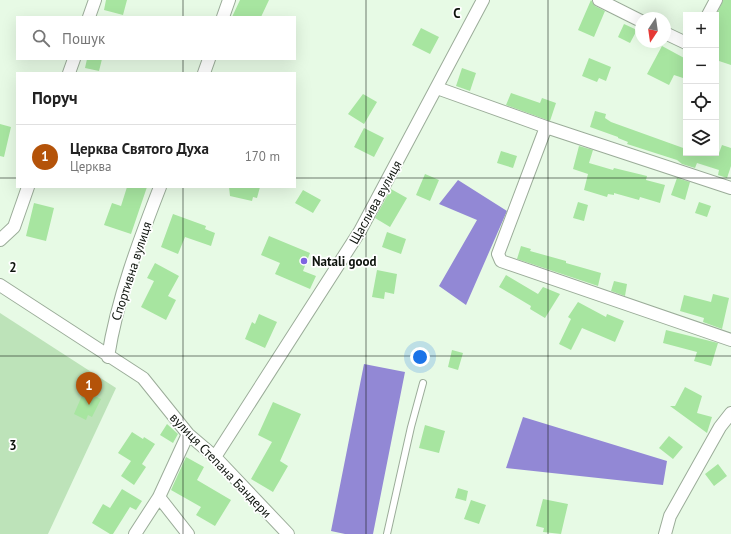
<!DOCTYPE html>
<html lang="uk">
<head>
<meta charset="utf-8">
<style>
  :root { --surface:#fff; --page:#f2f2f2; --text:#222; --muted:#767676; --line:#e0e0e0; --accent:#b45309 }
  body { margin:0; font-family:"PT Sans",sans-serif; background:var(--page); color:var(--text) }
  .controls { position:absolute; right:12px; top:12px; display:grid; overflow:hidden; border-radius:0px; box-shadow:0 4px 16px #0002 }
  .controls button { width:36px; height:36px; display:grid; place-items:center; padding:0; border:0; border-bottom:1px solid var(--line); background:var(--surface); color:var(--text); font:20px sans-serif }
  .compass { position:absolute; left:635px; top:12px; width:36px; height:36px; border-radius:50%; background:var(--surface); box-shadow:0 4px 16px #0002; rotate:193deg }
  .you { position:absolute; left:420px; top:357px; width:14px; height:14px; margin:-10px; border:3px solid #fff; border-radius:50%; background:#1a73e8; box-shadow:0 0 0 6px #1a73e833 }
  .badge { display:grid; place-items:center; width:26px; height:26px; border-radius:50%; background:var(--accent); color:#fff; font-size:13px; font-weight:700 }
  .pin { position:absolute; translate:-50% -33px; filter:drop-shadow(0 1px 2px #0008) }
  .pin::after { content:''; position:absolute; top:21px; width:14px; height:12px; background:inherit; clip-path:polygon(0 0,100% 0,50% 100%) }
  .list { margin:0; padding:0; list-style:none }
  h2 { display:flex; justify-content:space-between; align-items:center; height:52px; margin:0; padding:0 16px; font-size:17px }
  h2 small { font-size:13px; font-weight:400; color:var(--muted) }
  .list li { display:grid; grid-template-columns:26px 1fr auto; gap:12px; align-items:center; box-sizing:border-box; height:64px; padding:0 16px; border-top:1px solid var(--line) }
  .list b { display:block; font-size:15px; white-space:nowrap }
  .list p { margin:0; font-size:13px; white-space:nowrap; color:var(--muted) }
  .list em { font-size:13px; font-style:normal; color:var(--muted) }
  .icon { flex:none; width:22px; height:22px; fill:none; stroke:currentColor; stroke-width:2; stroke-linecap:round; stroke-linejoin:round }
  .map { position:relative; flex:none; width:731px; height:534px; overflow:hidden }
  .search { position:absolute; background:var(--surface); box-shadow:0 4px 16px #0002; left:16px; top:16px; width:280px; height:44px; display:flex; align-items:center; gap:10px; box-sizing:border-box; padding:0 14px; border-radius:0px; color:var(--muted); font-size:15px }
  .panel { position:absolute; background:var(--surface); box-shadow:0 4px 16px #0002; left:16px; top:72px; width:280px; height:116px; border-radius:0px }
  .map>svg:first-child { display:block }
</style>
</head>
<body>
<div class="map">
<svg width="731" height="534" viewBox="0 0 731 534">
  <rect width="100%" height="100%" fill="#e7fae5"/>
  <!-- green -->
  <path fill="#bde3b9" d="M 0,313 L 116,388 L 48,534 L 0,534 Z"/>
  <!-- water -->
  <path fill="#9288d5" d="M 458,180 L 507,211 L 466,305 L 439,286 L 477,220 L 439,204 Z
    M 364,364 L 405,372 L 373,534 L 345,534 L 331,531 Z
    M 523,417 L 667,461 L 663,485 L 506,468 Z"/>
  <!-- building -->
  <path fill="#a7e5a0" d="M 106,0 L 127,0 L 123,15 L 104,10 Z
    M 240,0 L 269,0 L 261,17 L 232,17 Z
    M 591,0 L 595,6 L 605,11 L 594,37 L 578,30 Z
    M 723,0 L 731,0 L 731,65 L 716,60 L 716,16 Z
    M 624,24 L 637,30 L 630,43 L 618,37 Z
    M 421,28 L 439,37 L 430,54 L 412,45 Z
    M 662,46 L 686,59 L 686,79 L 674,75 L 669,85 L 647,74 Z
    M 589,58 L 611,67 L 606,81 L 599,78 L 597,82 L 582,76 Z
    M 87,59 L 102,59 L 99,71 L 85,68 Z
    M 462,68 L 476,73 L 470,91 L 456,86 Z
    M 511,93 L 540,103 L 542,98 L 556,103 L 550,121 L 506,105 Z
    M 363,94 L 377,102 L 364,124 L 348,114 Z
    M 595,111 L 606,114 L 605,118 L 611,122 L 686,149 L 686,153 L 719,153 L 722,145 L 731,148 L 731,166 L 727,178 L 718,175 L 719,170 L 697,163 L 695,168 L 682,164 L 677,160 L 627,144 L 628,142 L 618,138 L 618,137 L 590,127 Z
    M 0,124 L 11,127 L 4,157 L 0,156 Z
    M 364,128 L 384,138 L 374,157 L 354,147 Z
    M 579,146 L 593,150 L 589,163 L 613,170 L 614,168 L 647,176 L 646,180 L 665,185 L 660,203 L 640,197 L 639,200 L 614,193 L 614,195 L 608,194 L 607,197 L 584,190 L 588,174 L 573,169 Z
    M 501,151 L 517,156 L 513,168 L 497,163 Z
    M 425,174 L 439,180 L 430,201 L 416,195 Z
    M 677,178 L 690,182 L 685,200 L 671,195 Z
    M 127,187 L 147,187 L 131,234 L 104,225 L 112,203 L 121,206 Z
    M 229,187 L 260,187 L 257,198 L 253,197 L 252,201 L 230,196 Z
    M 391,189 L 407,198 L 390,227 L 375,218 Z
    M 303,190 L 321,200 L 313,213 L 295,203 Z
    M 578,202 L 588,205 L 584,221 L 573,218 Z
    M 699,202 L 711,206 L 707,217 L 695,213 Z
    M 34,203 L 54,208 L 46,241 L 26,236 Z
    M 173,214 L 206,226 L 205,229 L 215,233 L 211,246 L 185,237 L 178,254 L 161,247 Z
    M 387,232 L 406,239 L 401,254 L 382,247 Z
    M 269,236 L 310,253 L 303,271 L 316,276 L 310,289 L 275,274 L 280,263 L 261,255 Z
    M 521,246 L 531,249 L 530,251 L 566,261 L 566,263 L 601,273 L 598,286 L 517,259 Z
    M 155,263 L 179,276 L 168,296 L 176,300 L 166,320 L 141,307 L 154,281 L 147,278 Z
    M 377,270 L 397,274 L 394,294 L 385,292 L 384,299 L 372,297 Z
    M 506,275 L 538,294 L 543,287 L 560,294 L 545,318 L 530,309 L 531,306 L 499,287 Z
    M 614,281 L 627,284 L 625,296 L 611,291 Z
    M 713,294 L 729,298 L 722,329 L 703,322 L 704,318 L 680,311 L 684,295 L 711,302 Z
    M 578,302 L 606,317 L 607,314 L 624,321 L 615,342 L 582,328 L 571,350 L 559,344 L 571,319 L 568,317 Z
    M 259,314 L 277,322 L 265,348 L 245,339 L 252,322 L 255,324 Z
    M 666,330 L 718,343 L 711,366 L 694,361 L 697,352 L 663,343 Z
    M 452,350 L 463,353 L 458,370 L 448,367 Z
    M 685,387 L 702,396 L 697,413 L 712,417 L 707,433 L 670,406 L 675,406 Z
    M 84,391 L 101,399 L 92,417 L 88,415 L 86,420 L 74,414 Z
    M 273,402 L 301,414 L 280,461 L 288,466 L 273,492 L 251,479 L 272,442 L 258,435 Z
    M 167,424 L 178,434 L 173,443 L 160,435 Z
    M 425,425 L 445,431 L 439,453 L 419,448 Z
    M 132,432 L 143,439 L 144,437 L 155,444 L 142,464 L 146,467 L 134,485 L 121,476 L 131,461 L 118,453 Z
    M 669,436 L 683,447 L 673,459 L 659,448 Z
    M 186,457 L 204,467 L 197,480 L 231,500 L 215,526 L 196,515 L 201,507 L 171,490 Z
    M 718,464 L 727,476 L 714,486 L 705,474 Z
    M 458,488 L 468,491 L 466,501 L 455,498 Z
    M 122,489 L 142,501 L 136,510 L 130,507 L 113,534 L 110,534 L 92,523 L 103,504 L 110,508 Z
    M 543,499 L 568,504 L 561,534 L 543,532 L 544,528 L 536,526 Z
    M 471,500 L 486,505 L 479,524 L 464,519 Z"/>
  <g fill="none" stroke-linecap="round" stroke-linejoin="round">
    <!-- service casing -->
    <g stroke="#9bac99" stroke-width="8">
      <path id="service" d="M 387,534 L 411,427 L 423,383"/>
    </g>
    <!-- minor casing -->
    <g stroke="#9bac99" stroke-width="14">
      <path id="minor" d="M 599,0 L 641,21
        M 708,15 L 716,0
        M 89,17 L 95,0
        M 223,17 L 229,0
        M 665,33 L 686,43
        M 69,73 L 74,59
        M 204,73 L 209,59
        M 437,88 L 546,127 L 731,188
        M 546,127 L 498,254 L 501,261 L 731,340
        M 0,240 L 14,227 L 28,187
        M 0,285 L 143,378 L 188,434 L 215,457 L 288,534
        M 108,357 C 117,299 139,241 160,187
        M 215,457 L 360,231 L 483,0
        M 159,497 L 188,534
        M 135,534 L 159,497 L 188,434
        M 665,534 L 670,516 L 720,427 L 731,413"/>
    </g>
    <!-- service -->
    <use href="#service" stroke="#fff" stroke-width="6"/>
    <!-- minor -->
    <use href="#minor" stroke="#fff" stroke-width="12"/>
  </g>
  <!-- grid -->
  <path fill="none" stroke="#0d130c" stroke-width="1" stroke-opacity="0.55" d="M 183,0 L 183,17M 366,0 L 366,534M 548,0 L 548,534M 183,59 L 183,73M 0,178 L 17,178M 295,178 L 731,178M 183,187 L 183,534M 0,356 L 731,356"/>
  <!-- markers -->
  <circle fill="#7e65e0" stroke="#fff" stroke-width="1.5" cx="304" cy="261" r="4"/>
  <g text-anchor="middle" stroke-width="3.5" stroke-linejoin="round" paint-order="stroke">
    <!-- street labels -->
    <g font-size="13" fill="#0d130c" stroke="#fff">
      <text transform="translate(375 202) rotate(-61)" y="5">Щаслива вулиця</text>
      <text transform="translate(131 271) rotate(-72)" y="5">Спортивна вулиця</text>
      <text transform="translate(221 465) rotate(46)" y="5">вулиця Степана Бандери</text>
    </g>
    <!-- poi labels -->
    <g font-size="13" font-weight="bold" fill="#0d130c" stroke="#fff" text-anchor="start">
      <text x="312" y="266">Natali good</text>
    </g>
  </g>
  <g font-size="13" text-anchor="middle" font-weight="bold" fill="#0d130c" stroke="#fff" stroke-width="3.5" stroke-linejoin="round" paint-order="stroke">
    <text x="457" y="18">C</text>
    <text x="13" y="272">2</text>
    <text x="13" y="450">3</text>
  </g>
</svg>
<div class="controls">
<button>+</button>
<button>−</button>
<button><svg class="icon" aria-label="locate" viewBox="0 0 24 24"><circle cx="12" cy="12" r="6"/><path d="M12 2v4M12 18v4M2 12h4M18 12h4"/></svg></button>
<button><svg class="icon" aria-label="layers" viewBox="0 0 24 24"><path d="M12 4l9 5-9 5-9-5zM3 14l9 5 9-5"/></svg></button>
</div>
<svg class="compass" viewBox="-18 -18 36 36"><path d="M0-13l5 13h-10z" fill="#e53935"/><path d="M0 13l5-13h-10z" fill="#767676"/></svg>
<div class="you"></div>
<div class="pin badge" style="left:89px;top:405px">1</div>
<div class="search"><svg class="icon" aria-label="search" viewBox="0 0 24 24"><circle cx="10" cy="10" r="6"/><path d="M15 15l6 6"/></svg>Пошук</div>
<section class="panel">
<h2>Поруч<small></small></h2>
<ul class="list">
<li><span class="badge">1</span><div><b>Церква Святого Духа</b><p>Церква</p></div><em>170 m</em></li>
</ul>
</section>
</div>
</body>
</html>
